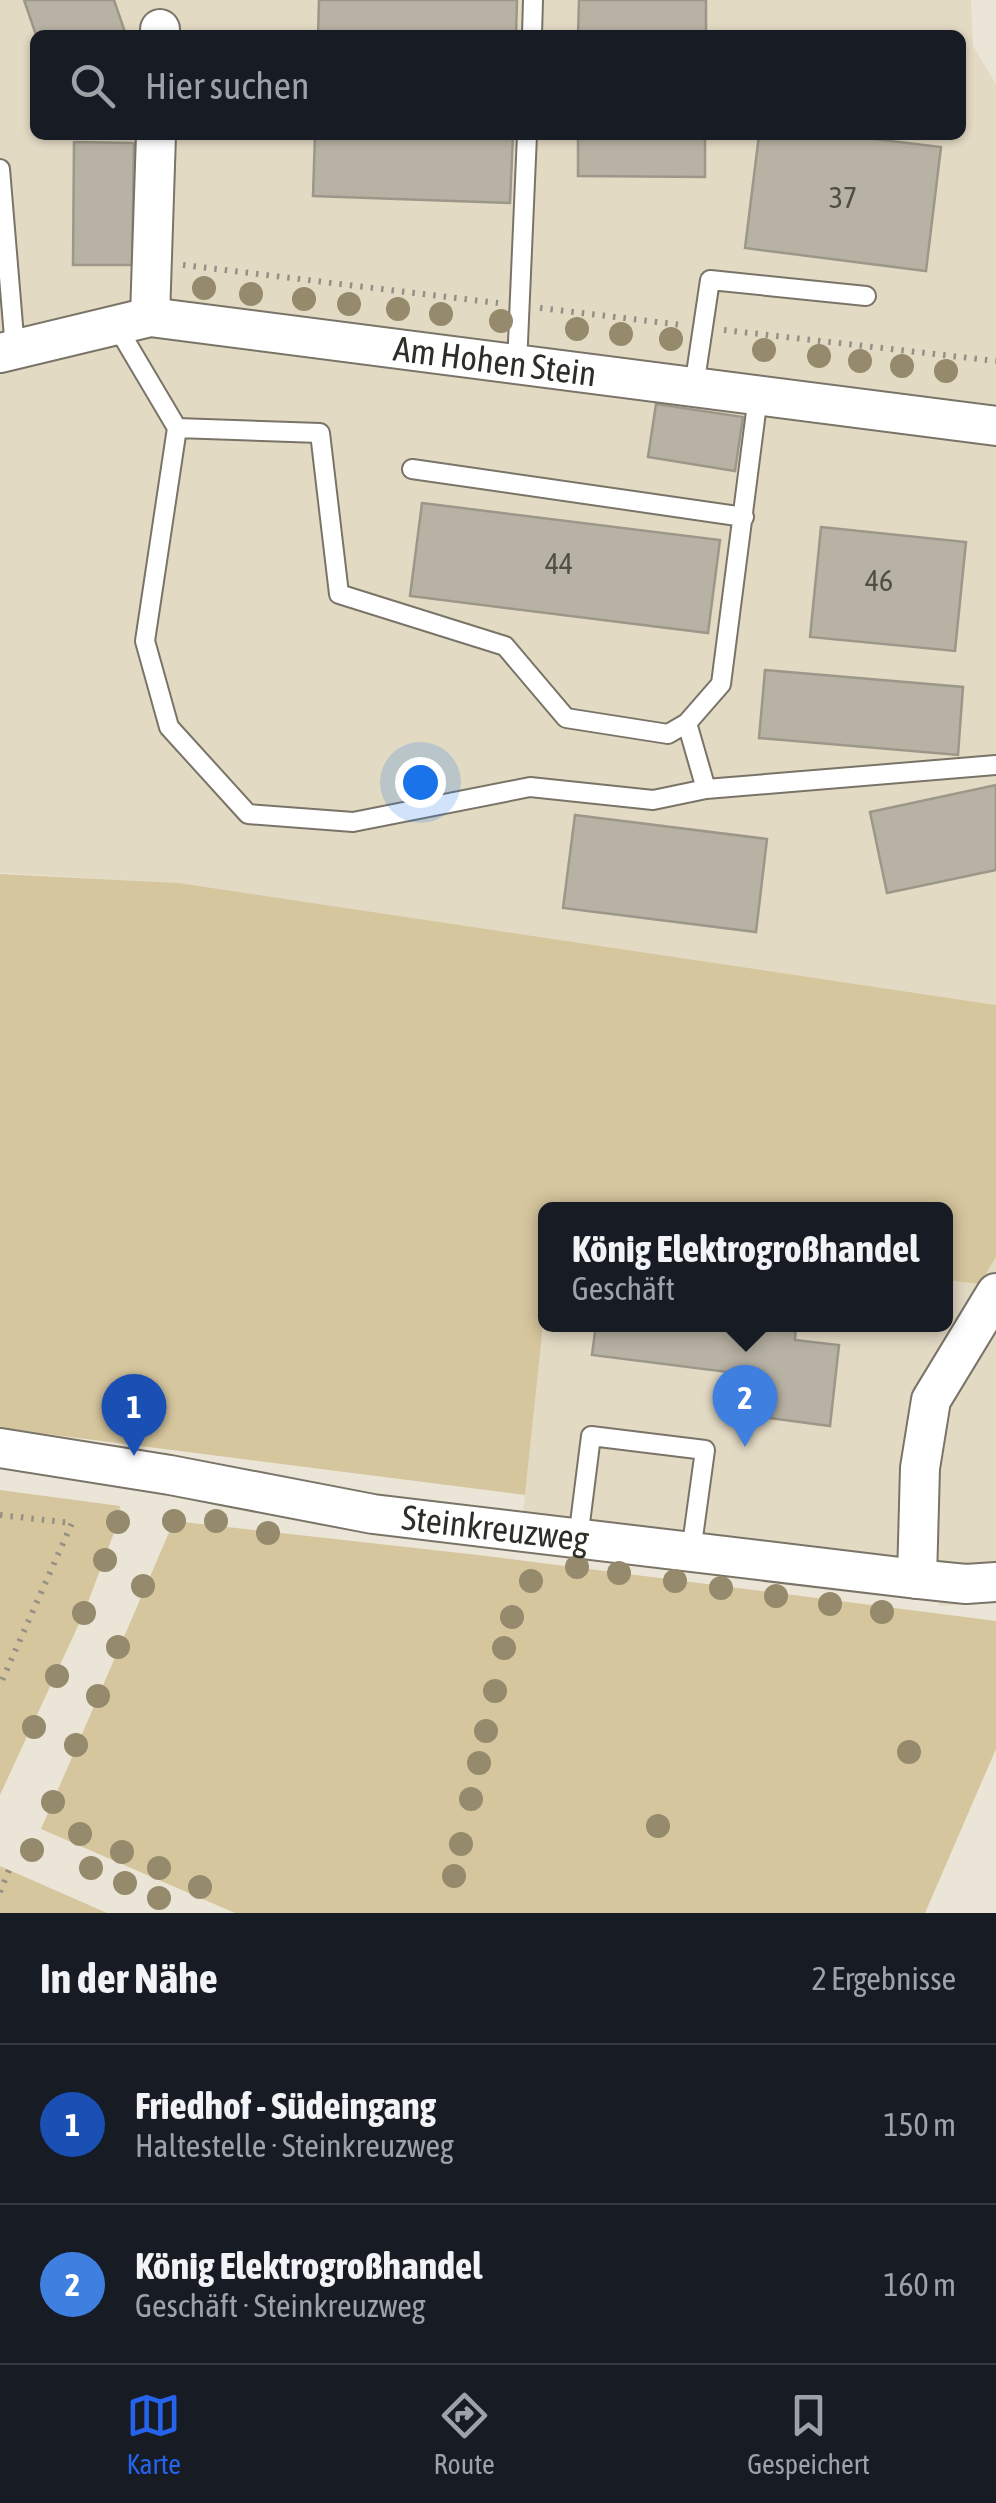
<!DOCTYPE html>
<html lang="de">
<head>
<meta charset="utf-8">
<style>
  :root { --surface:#171b24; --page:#242831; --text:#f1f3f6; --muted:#9ea1a6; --line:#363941; --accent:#2563eb }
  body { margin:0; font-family:"Asap Condensed",sans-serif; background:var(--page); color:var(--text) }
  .you { position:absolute; left:420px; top:782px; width:35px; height:35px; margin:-25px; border:8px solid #fff; border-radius:50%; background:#1a73e8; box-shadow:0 0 0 15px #1a73e833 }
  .badge { display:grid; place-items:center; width:65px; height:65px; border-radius:50%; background:var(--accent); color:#fff; font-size:32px; font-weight:700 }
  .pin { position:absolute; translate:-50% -82px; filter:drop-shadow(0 2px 5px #0008) }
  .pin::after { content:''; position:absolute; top:52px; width:35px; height:30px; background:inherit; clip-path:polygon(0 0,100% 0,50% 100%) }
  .popup { position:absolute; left:538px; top:1202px; width:415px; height:130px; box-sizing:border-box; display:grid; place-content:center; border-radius:15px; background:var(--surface); filter:drop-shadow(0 2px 8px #0005); font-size:32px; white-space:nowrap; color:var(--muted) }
  .popup b { font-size:38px; color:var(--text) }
  .popup::after { content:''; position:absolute; left:50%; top:100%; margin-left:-20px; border:20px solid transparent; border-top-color:var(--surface) }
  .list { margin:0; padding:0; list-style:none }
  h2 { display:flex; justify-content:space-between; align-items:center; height:130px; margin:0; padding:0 40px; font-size:42px }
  h2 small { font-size:32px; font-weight:400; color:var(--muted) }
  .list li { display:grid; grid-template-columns:65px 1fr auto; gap:30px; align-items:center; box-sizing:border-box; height:160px; padding:0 40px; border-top:2px solid var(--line) }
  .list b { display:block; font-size:38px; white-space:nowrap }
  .list p { margin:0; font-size:32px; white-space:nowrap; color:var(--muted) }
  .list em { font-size:32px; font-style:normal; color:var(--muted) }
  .icon { flex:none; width:55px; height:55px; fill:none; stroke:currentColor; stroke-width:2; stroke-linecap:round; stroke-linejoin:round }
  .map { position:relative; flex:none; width:996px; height:1913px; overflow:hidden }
  .search { position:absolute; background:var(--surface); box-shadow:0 2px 8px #0004; left:30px; right:30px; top:30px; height:110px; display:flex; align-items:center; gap:25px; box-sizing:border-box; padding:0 35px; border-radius:15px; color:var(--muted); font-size:38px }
  .sheet { height:450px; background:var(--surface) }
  nav { display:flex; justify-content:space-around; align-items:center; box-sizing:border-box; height:140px; border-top:2px solid var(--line); background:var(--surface); font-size:28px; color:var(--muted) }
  nav a { display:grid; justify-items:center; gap:5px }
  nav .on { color:var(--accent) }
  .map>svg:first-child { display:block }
</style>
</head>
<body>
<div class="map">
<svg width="996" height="1913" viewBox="0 0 996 1913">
  <rect width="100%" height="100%" fill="#ebe5d7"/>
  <!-- built -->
  <path fill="#e3dac4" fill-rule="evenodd" d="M 0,0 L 971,0 L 973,46 L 996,84 L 996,1005 L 179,883 L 0,873 ZM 35,35 L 961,35 L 961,135 L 35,135 Z
    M 996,1257 L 996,1602 L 939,1606 L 940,1584 L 521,1531 L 545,1306 L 545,1324 L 945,1324 L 945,1280 L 980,1284 Z"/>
  <!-- green -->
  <path fill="#d6c69e" d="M 0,874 L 179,883 L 996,1005 L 996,1257 L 980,1284 L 945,1280 L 945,1210 L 545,1210 L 545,1306 L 525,1495 L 0,1428 Z
    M 0,1490 L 120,1506 L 118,1522 L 84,1613 L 0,1795 Z
    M 174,1521 L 487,1556 L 996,1621 L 996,1749 L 925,1913 L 235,1913 L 41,1829 Z
    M 0,1866 L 9,1870 L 107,1913 L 0,1913 Z"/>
  <!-- building -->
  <path fill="#b8b2a4" stroke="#9d978a" stroke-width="2.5" d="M 24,0 L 114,0 L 126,35 L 36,35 Z
    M 319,0 L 517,0 L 516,35 L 318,35 Z
    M 579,0 L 706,0 L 706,35 L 578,35 Z
    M 315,135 L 513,135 L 510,203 L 313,196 Z
    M 578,135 L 705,135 L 705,177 L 578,176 Z
    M 759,135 L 841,135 L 941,147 L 926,271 L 745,248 Z
    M 74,142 L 134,143 L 132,265 L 73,265 Z
    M 656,404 L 743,417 L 735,471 L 648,457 Z
    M 422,503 L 720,540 L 708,633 L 410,596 Z
    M 821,527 L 966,542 L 955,651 L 810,637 Z
    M 765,670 L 963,687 L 958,755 L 759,738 Z
    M 996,785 L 996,870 L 887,893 L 870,812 Z
    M 575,815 L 767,839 L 756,932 L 563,908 Z
    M 596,1324 L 796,1324 L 795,1340 L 839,1345 L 830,1426 L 724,1412 L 728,1372 L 592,1355 Z"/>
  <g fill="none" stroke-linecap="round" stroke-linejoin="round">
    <!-- lane casing -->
    <g stroke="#797467" stroke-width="22">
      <path id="lane" d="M 532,35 L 533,0
        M 0,169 L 15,349
        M 116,325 L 177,428 L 145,641 L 169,727 L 248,814 L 353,822 L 530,787 L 653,800 L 706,789 L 687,723
        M 517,365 L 527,135
        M 694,387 L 710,280 L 866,296
        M 177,428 L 320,433 L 339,594 L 505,646 L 566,718 L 668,734 L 687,723 L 721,684 L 758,396
        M 412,469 L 744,517
        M 706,789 L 996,765
        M 578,1539 L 591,1436 L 705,1450 L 691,1552"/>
    </g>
    <!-- street casing -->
    <g stroke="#797467" stroke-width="42">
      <g id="street">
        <path d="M 160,35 L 160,29"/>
        <path d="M 150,317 L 156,135"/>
        <path id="s1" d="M 0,353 L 150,317 L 996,426"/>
        <path id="s2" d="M 0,1448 L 170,1475 L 373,1514 L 917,1579 L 966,1584 L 996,1582"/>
        <path d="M 917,1579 L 920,1468 L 931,1400 L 996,1293"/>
      </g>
    </g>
    <!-- path -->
    <path stroke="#949086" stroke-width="6" stroke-dasharray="2.5 8" stroke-linecap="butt" d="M 183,265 L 498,303
      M 540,308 L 682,325
      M 724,330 L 996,361
      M 0,1515 L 72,1523 L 0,1685
      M 0,1892 L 9,1870"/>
    <!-- lane -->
    <use href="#lane" stroke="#fff" stroke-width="18"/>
    <!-- street -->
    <use href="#street" stroke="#fff" stroke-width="38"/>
  </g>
  <!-- trees -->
  <g fill="#958a6c">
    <circle cx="204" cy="288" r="12"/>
    <circle cx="251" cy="294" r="12"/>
    <circle cx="304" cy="299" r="12"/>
    <circle cx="349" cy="304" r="12"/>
    <circle cx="398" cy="309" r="12"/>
    <circle cx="441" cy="314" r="12"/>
    <circle cx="501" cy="321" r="12"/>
    <circle cx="577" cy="329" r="12"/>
    <circle cx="621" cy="334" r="12"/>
    <circle cx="671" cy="339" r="12"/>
    <circle cx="764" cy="350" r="12"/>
    <circle cx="819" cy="356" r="12"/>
    <circle cx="860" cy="361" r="12"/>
    <circle cx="902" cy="366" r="12"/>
    <circle cx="946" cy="371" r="12"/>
    <circle cx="174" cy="1521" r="12"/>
    <circle cx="216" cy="1521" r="12"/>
    <circle cx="118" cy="1522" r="12"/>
    <circle cx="268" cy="1533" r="12"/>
    <circle cx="105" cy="1560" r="12"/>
    <circle cx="577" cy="1567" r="12"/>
    <circle cx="619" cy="1573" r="12"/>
    <circle cx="531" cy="1581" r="12"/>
    <circle cx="675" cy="1581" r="12"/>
    <circle cx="143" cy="1586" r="12"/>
    <circle cx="721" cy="1588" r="12"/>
    <circle cx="776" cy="1596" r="12"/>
    <circle cx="830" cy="1604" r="12"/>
    <circle cx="882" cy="1612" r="12"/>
    <circle cx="84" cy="1613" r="12"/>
    <circle cx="512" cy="1617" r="12"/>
    <circle cx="118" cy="1647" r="12"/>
    <circle cx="504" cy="1648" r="12"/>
    <circle cx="57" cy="1676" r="12"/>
    <circle cx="495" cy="1691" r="12"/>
    <circle cx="98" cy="1696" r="12"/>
    <circle cx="34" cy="1727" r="12"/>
    <circle cx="486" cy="1731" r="12"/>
    <circle cx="76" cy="1745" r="12"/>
    <circle cx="909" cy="1752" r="12"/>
    <circle cx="479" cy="1763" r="12"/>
    <circle cx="471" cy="1799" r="12"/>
    <circle cx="53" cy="1802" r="12"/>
    <circle cx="658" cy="1826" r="12"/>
    <circle cx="80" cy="1834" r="12"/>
    <circle cx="461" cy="1844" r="12"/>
    <circle cx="32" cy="1850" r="12"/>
    <circle cx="122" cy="1852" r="12"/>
    <circle cx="91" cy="1868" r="12"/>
    <circle cx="159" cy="1868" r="12"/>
    <circle cx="454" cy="1876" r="12"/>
    <circle cx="125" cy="1883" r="12"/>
    <circle cx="200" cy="1887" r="12"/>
    <circle cx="159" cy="1898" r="12"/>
  </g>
  <g text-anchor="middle" stroke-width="9" stroke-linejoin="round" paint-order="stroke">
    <!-- number labels -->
    <g font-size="30" fill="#514e46">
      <text x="843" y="208">37</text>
      <text x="559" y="574">44</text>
      <text x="879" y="591">46</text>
    </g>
    <!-- street labels -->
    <g font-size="35" fill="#2f2d27" stroke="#fff">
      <text dy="12" stroke="none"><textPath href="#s1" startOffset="502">Am Hohen Stein</textPath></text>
      <text dy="12" stroke="none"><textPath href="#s2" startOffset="502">Steinkreuzweg</textPath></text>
    </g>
  </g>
</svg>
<div class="you"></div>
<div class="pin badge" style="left:134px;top:1456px;background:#1a4fb4">1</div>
<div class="pin badge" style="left:745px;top:1447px;background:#3f7fe0">2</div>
<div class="popup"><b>König Elektrogroßhandel</b>Geschäft</div>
<div class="search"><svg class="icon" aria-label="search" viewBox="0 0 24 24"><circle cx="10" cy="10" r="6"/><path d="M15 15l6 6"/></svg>Hier suchen</div>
</div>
<section class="sheet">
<h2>In der Nähe<small>2 Ergebnisse</small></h2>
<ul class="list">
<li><span class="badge" style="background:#1a4fb4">1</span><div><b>Friedhof - Südeingang</b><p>Haltestelle · Steinkreuzweg</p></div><em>150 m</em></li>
<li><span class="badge" style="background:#3f7fe0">2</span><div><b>König Elektrogroßhandel</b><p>Geschäft · Steinkreuzweg</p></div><em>160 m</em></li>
</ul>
</section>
<nav>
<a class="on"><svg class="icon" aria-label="map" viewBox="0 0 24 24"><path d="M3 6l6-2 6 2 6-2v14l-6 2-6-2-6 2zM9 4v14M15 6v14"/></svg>Karte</a>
<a><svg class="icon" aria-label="directions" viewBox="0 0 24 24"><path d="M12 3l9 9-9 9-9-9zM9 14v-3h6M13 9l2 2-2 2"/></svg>Route</a>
<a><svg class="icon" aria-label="saved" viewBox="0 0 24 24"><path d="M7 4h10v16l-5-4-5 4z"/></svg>Gespeichert</a>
</nav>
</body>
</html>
